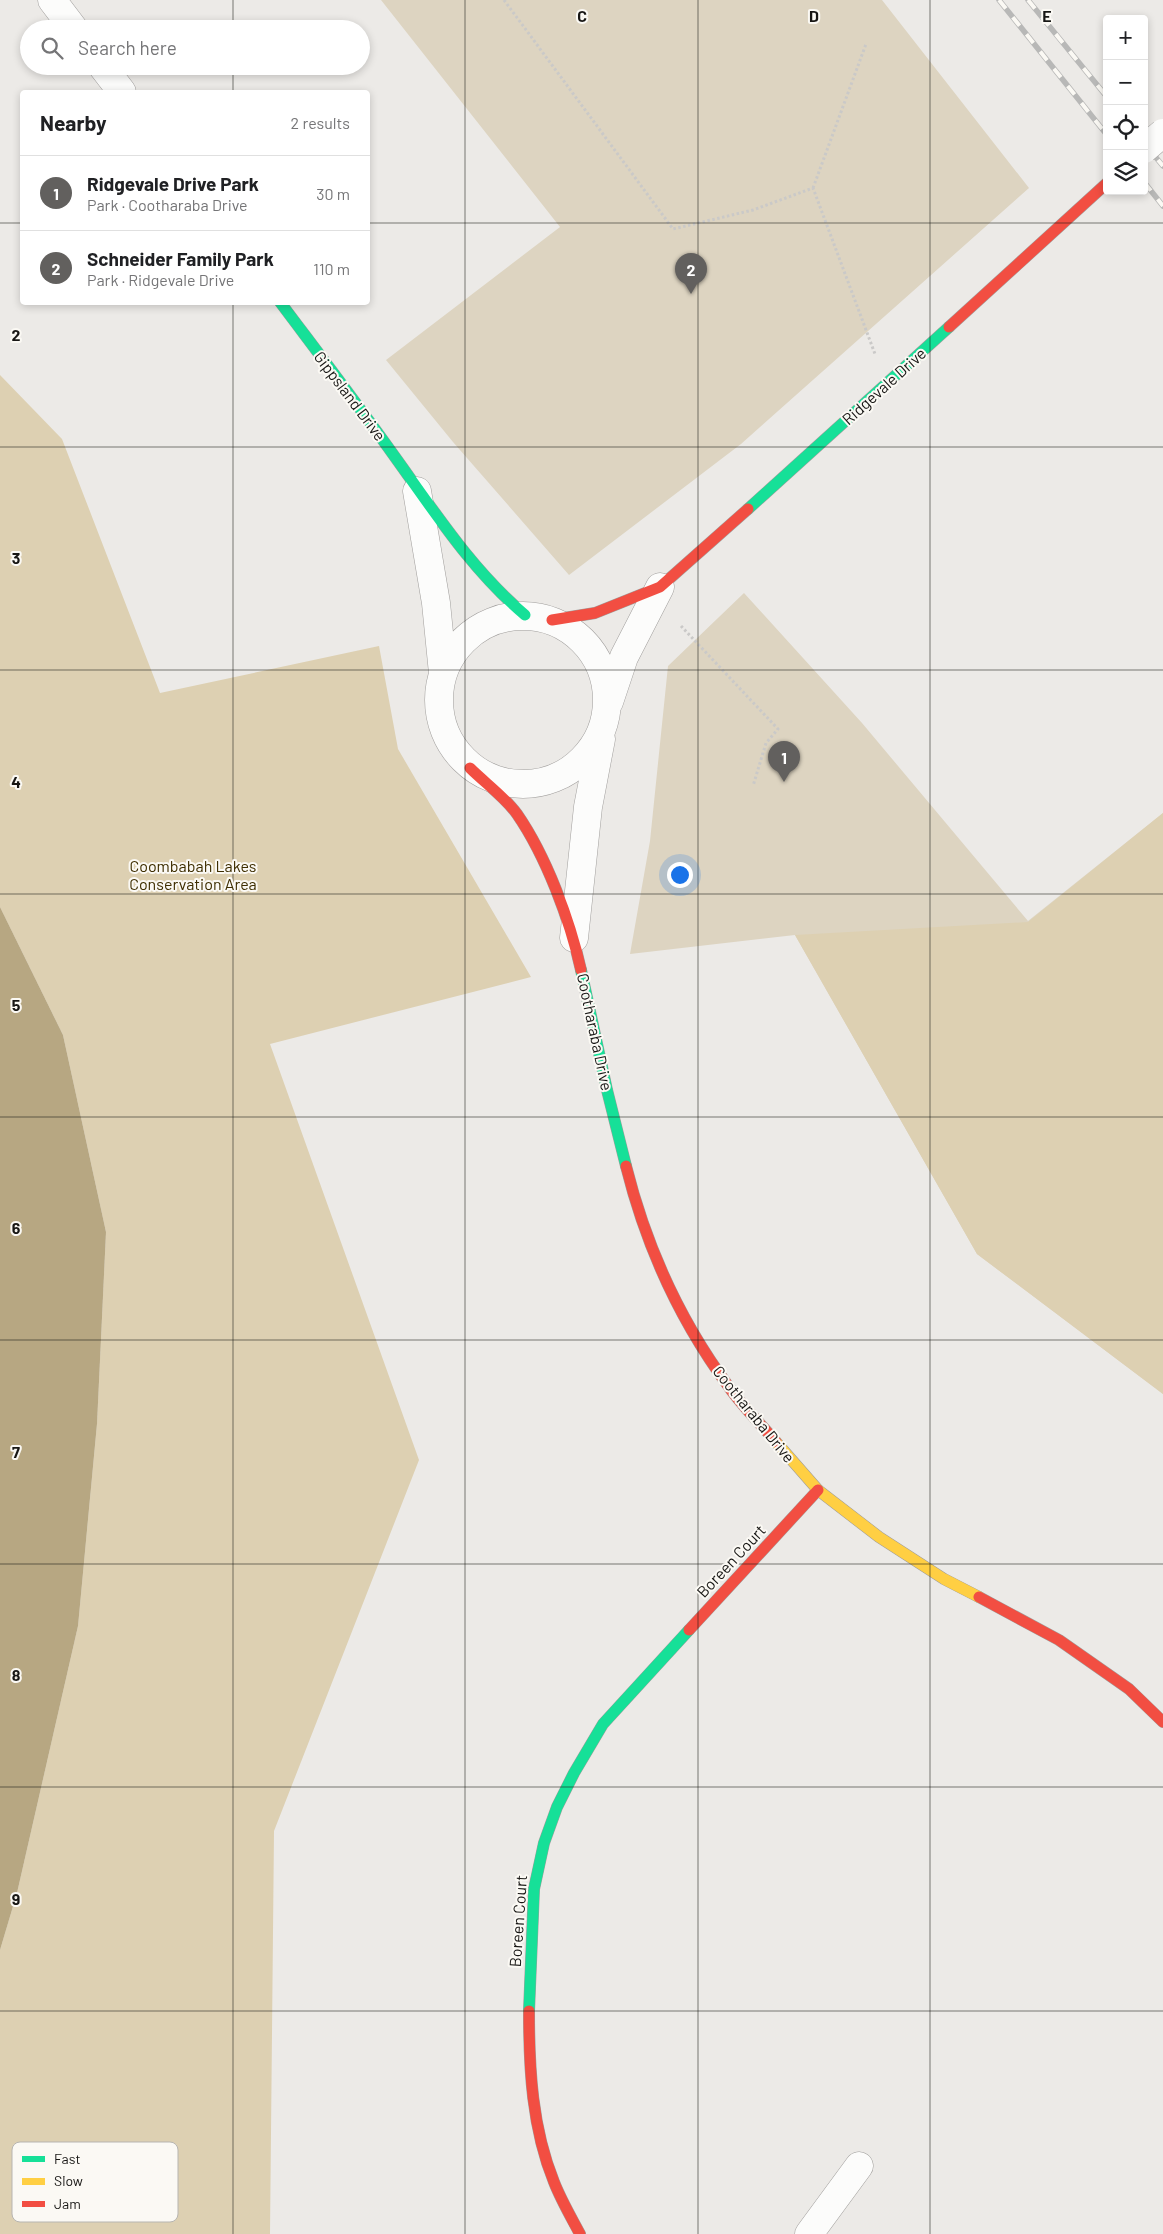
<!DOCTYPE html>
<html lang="en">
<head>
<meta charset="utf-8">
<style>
  :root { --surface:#fff; --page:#f2f2f2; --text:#202124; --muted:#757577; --line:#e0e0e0; --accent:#62605e }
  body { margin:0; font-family:Barlow,sans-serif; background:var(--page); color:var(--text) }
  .controls { position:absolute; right:15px; top:15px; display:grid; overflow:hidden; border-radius:5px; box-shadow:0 2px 8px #0003 }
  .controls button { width:45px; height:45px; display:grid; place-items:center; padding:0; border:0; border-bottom:1px solid var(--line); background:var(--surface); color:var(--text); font:25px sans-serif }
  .you { position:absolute; left:679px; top:874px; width:18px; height:18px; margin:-12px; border:4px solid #fff; border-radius:50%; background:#1a73e8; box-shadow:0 0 0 8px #1a73e833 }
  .badge { display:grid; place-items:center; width:32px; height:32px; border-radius:50%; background:var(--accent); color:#fff; font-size:16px; font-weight:700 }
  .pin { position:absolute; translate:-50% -41px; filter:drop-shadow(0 1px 2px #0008) }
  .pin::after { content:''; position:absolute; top:26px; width:18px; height:15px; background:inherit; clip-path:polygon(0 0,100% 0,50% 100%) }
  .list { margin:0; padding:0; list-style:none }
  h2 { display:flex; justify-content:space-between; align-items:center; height:65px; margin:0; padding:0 20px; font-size:21px }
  h2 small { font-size:16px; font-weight:400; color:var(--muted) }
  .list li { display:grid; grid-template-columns:32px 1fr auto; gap:15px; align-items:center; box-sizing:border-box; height:75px; padding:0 20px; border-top:1px solid var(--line) }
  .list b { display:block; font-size:19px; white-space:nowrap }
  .list p { margin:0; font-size:16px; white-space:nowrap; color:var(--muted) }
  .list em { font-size:16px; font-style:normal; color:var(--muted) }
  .icon { flex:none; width:28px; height:28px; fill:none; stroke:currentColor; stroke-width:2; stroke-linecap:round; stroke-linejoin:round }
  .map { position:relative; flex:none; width:1163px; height:2234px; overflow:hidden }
  .search { position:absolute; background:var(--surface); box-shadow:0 2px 8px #0003; left:20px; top:20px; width:350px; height:55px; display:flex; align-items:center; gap:12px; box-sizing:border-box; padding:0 18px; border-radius:28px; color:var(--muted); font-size:19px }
  .panel { position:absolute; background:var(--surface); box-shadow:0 2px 8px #0003; left:20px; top:90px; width:350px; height:215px; border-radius:5px }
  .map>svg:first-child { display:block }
</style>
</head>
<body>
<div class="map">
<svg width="1163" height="2234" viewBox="0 0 1163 2234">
  <rect width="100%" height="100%" fill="#eceae7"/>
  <!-- green -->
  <path fill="#ddd4c1" d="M 381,0 L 882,0 L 1029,188 L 741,444 L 569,575 L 453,442 L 386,360 L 560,227 Z
    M 744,593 L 862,723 L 1028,921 L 1163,813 L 1163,1394 L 977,1254 L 795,935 L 630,954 L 650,841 L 668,666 Z"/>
  <!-- forest -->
  <path fill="#ddd0b2" d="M 0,375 L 62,439 L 160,693 L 379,646 L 398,749 L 531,977 L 270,1044 L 419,1460 L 274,1831 L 270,2234 L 0,2234 L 0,1950 L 17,1893 L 78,1626 L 97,1424 L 106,1232 L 63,1035 L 0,907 Z
    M 1163,813 L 1163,1394 L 977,1254 L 795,935 L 1028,922 Z"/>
  <!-- water -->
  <path fill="#b7a782" d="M 0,907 L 63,1035 L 106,1232 L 97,1424 L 78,1626 L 17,1893 L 0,1950 Z"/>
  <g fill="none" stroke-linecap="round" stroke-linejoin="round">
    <!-- street casing -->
    <g stroke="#a09e9c" stroke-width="29">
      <path id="street" d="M 52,0 L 74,29
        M 102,66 L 122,92
        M 417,491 L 436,603 L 443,673
        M439 700a84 84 0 1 1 168 0a84 84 0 1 1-168 0Z
        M 609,702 L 624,657 L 660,587
        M 574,938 L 588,807 L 601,739
        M 809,2234 L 859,2166"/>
    </g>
    <!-- fast casing -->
    <g stroke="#a09e9c" stroke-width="12">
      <path id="fast" d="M 280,302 C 319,354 358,405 395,457 C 436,514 472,570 525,615
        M 748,509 L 949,327
        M 581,970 L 607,1090 L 626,1166
        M 529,2011 L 534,1889 L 544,1843 L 557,1807 L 574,1773 L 603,1724 L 689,1630"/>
    </g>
    <!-- slow casing -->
    <g stroke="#a09e9c" stroke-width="12">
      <path id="slow" d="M 776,1442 L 818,1490 L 879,1537 L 944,1579 L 979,1597"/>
    </g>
    <!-- jam casing -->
    <g stroke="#a09e9c" stroke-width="12">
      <path id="jam" d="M 949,327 L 1107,183
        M 552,620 L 595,613 L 660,587 L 748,509
        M 470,768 C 485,783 505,797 517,814 C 546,856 570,920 581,970
        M 626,1166 C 646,1246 680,1321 729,1387 C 743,1407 761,1424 776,1442
        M 979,1597 L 1059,1640 L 1129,1689 L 1163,1722
        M 689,1630 L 818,1490
        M 529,2011 C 529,2069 532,2128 554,2182 C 561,2200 571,2217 580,2234"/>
    </g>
    <!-- path -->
    <path stroke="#cac9c8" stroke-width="3" stroke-dasharray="2.5 2.5" stroke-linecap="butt" d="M 504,0 L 673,229 L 753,210 L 813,188 L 875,354
      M 813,188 L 866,44
      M 681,626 L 778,729 L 766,743 L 753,786"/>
    <!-- street -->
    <use href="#street" stroke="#fcfcfb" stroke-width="28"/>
    <!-- fast -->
    <use href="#fast" stroke="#16e098" stroke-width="11"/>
    <!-- slow -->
    <use href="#slow" stroke="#ffcf43" stroke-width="11"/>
    <!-- jam -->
    <use href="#jam" stroke="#f24e42" stroke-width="11"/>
    <!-- rail casing -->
    <g stroke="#b8b8b7" stroke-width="5.5">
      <path id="rail" d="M 999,0 L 1107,135
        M 1028,0 L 1107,97
        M 1144,143 L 1163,166
        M 1144,182 L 1163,206"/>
    </g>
    <!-- rail -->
    <use href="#rail" stroke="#fbf9f4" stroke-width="4" stroke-dasharray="11" stroke-linecap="butt"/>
    <!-- street-bridge casing -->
    <g stroke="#a09e9c" stroke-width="29" stroke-linecap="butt">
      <path id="street-bridge" d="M 1144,149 L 1163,133"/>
    </g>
    <!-- street-bridge -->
    <use href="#street-bridge" stroke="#fcfcfb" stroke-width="28"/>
  </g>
  <!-- grid -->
  <path fill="none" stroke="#171614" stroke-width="1" stroke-opacity="0.55" d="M 233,0 L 233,29M 465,0 L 465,2234M 698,0 L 698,2234M 930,0 L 930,2234M 233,66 L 233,92M 0,223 L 22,223M 368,223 L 1163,223M 233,302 L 233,2234M 0,447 L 1163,447M 0,670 L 1163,670M 0,894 L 1163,894M 0,1117 L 1163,1117M 0,1340 L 1163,1340M 0,1564 L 1163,1564M 0,1787 L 1163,1787M 0,2011 L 1163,2011"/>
  <g text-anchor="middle" stroke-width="4" stroke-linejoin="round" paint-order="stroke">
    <!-- street labels -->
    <g font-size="16" fill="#171614" stroke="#fbf9f4">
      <text transform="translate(884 386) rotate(-42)" y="6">Ridgevale Drive</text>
      <text transform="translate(350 396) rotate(53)" y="6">Gippsland Drive</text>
      <text transform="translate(595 1032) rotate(78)" y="6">Cootharaba Drive</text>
      <text transform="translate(754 1414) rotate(51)" y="6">Cootharaba Drive</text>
      <text transform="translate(731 1561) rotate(-47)" y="6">Boreen Court</text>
      <text transform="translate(518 1921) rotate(-86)" y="6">Boreen Court</text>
    </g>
    <!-- park labels -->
    <g font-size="16" fill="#3e2e01" stroke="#fbf9f4">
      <text x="193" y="872">Coombabah Lakes<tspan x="193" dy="18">Conservation Area</tspan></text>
    </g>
  </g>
  <!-- legend -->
  <rect x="12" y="2142" width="166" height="80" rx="8" fill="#fbf9f4" stroke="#b7b5b1" stroke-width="1"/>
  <rect x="22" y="2156" width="23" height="6" fill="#16e098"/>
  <rect x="22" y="2178" width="23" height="7" fill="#ffcf43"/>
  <rect x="22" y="2201" width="23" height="6" fill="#f24e42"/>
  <g font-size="14" fill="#171614">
    <text x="54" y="2164">Fast</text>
    <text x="54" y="2186">Slow</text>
    <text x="54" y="2209">Jam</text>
  </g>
  <g font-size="16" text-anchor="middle" font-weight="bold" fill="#171614" stroke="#fbf9f4" stroke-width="4" stroke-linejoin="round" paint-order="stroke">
    <text x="582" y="22">C</text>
    <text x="814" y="22">D</text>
    <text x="1047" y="22">E</text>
    <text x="16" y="341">2</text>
    <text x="16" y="564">3</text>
    <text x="16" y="788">4</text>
    <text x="16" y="1011">5</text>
    <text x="16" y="1234">6</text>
    <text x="16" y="1458">7</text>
    <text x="16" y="1681">8</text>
    <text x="16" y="1905">9</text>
  </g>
</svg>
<div class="controls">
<button>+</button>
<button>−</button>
<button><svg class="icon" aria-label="locate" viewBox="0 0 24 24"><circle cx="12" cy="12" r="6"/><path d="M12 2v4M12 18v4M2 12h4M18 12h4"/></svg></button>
<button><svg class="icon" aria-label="layers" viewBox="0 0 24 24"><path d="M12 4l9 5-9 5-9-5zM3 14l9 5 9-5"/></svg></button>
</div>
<div class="you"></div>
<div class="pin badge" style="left:784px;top:782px">1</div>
<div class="pin badge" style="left:691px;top:294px">2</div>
<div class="search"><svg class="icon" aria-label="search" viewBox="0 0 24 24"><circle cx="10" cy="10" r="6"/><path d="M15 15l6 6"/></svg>Search here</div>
<section class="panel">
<h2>Nearby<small>2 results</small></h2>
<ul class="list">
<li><span class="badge">1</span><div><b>Ridgevale Drive Park</b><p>Park · Cootharaba Drive</p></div><em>30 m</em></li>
<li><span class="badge">2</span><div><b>Schneider Family Park</b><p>Park · Ridgevale Drive</p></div><em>110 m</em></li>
</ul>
</section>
</div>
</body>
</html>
